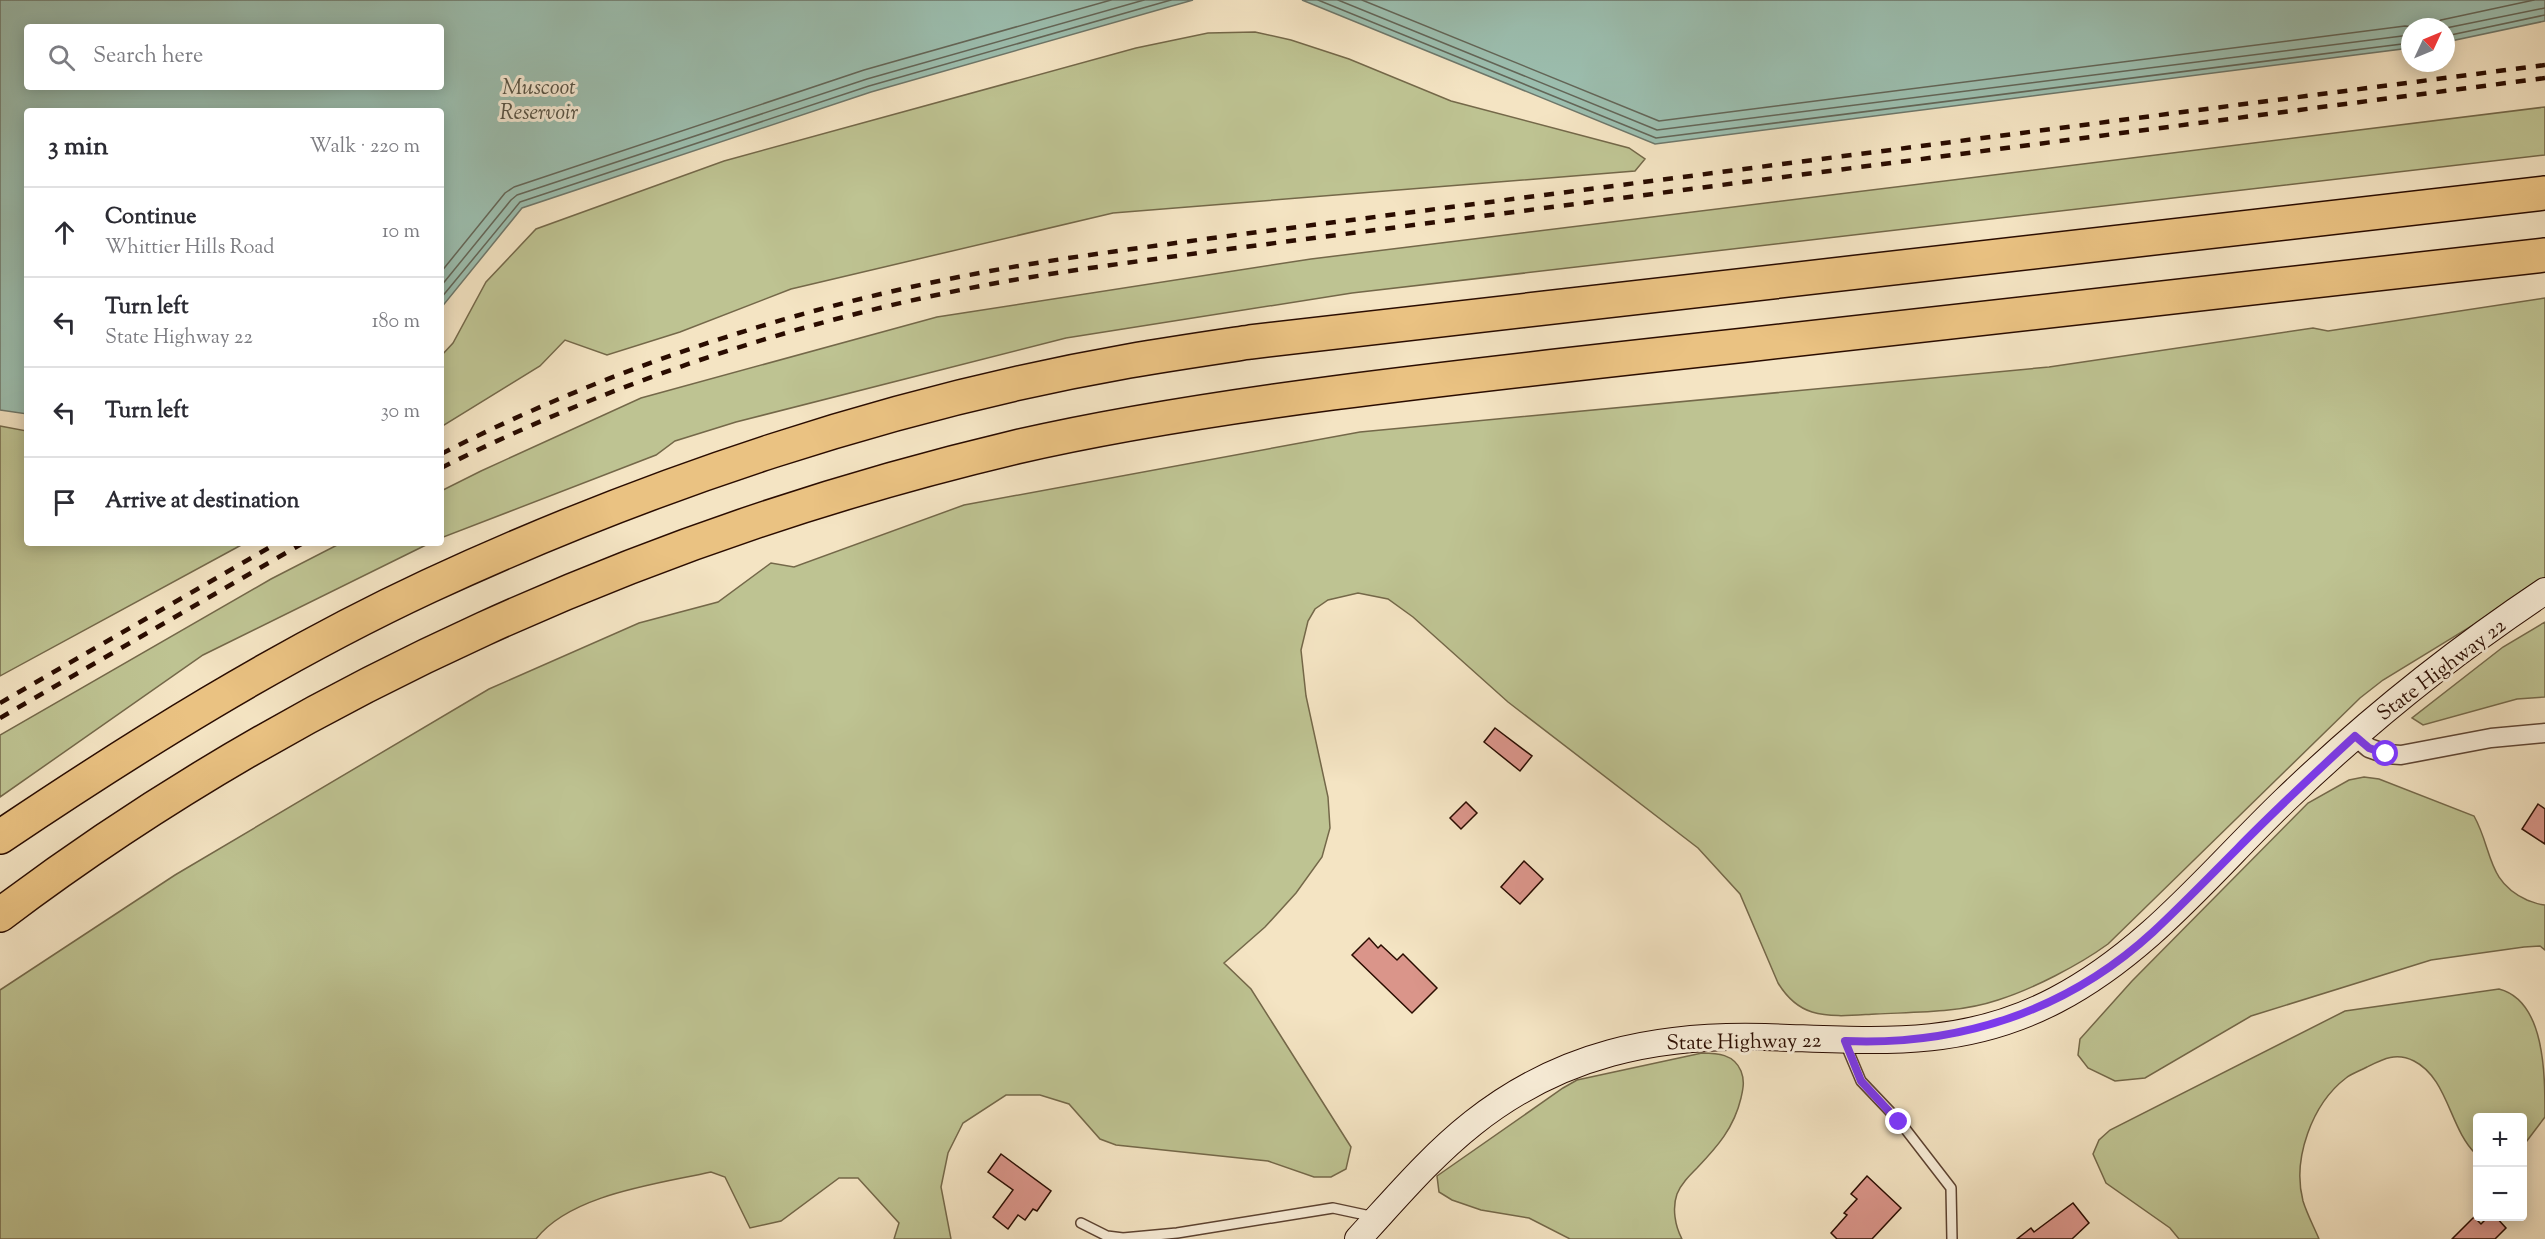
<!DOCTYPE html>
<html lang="en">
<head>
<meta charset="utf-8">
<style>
  :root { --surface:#fff; --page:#f2f2f3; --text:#2b2b33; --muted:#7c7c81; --line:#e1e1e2 }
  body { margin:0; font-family:"Sorts Mill Goudy",serif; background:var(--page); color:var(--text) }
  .controls { position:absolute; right:18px; bottom:18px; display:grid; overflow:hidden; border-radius:6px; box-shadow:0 3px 15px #0003 }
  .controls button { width:54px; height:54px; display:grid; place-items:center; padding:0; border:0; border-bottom:2px solid var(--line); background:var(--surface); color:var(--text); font:30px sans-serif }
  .compass { position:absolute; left:2401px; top:18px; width:54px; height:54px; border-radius:50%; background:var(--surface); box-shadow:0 3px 15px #0003; rotate:46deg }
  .stop { position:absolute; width:18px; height:18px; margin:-14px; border:4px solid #7c3aed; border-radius:50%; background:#fff }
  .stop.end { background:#7c3aed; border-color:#fff; box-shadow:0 2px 6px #0008 }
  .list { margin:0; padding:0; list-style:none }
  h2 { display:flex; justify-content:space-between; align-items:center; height:78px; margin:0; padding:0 24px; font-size:26px }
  h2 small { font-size:20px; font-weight:400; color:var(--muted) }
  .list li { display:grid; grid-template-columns:39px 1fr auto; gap:18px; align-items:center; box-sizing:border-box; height:90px; padding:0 24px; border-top:2px solid var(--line) }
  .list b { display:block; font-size:22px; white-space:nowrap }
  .list p { margin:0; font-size:20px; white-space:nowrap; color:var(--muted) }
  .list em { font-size:20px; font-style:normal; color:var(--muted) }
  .icon { flex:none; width:33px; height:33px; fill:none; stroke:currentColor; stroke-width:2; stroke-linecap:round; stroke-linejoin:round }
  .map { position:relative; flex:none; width:2545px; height:1239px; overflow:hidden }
  .search { position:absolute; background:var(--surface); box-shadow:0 3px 15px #0003; left:24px; top:24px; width:420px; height:66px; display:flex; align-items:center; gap:15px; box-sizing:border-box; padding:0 21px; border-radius:6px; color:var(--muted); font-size:22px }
  .panel { position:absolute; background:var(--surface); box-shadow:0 3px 15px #0003; left:24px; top:108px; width:420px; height:438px; border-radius:6px }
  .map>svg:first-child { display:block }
</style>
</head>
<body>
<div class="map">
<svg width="2545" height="1239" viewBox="0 0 2545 1239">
  <rect width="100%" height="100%" fill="#f4e4c3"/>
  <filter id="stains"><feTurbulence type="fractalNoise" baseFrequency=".00333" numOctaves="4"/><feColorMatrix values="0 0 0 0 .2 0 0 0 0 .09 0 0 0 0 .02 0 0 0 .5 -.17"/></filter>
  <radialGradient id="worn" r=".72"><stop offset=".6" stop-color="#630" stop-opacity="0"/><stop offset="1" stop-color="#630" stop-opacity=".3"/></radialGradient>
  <!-- green -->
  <path fill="#bec392" stroke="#746849" stroke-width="1.5" d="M 1255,32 L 1291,40 L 1349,59 L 1451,101 L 1629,148 L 1645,159 L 1635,171 L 1113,213 L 791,289 L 680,332 L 607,355 L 565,340 L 540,366 L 441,427 L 441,356 L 453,343 L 486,282 L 536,229 L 724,161 L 1136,48 L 1208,33 Z
    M 2545,107 L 2545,155 L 1352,293 L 1066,338 L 736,422 L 675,441 L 656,455 L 441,538 L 441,491 L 481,471 L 641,398 L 937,317 L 1311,259 Z
    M 2545,298 L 2545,581 L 2383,680 L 2360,698 L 2108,944 C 2079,965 2033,989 1998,1000 C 1959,1013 1917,1012 1876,1014 C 1856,1015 1832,1018 1812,1012 C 1796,1007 1786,996 1778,983 L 1740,894 L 1698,848 L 1508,702 L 1413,617 L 1388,599 L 1358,593 L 1328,600 L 1315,609 L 1308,621 L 1301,650 L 1306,696 L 1328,797 L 1330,828 L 1322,857 L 1296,893 L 1265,927 L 1224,963 L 1251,989 L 1351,1147 L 1346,1169 L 1331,1177 L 1314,1177 L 1268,1161 L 1116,1145 L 1100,1139 L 1069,1104 L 1040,1095 L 1006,1095 L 963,1123 L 948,1153 L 941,1187 L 951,1239 L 894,1239 L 899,1223 L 858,1178 L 839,1178 L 781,1221 L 750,1228 L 725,1177 L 711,1172 C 658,1184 571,1194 536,1239 L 0,1239 L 0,990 L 175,875 L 489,689 L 639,623 L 718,602 L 771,563 L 794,567 L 964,505 L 1360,432 L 2049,367 L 2313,328 L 2328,331 Z
    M 0,426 L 27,431 L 27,543 L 245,543 L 0,676 Z
    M 341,543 L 430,543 L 203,655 L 0,797 L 0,735 L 271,579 Z
    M 2545,622 L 2545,697 L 2517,699 L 2423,725 L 2412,718 L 2503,647 Z
    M 2364,777 L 2379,779 L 2474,816 C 2493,850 2486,881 2527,900 C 2533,902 2539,905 2545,905 L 2545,950 L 2540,946 L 2524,947 L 2431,960 L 2251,1016 L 2145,1078 L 2115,1081 L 2088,1068 L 2078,1055 L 2080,1039 L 2132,981 L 2308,803 L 2349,780 Z
    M 2499,989 C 2545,1001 2545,1073 2545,1117 L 2523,1146 L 2522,1118 L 2478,1118 L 2477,1155 L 2476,1154 C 2450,1130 2448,1078 2414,1061 C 2396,1052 2383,1059 2367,1067 C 2360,1071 2352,1073 2346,1078 C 2312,1104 2292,1159 2303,1201 C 2307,1214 2314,1227 2319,1239 L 2179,1239 L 2170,1228 L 2106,1183 L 2093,1154 L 2099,1140 L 2110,1130 L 2345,1011 Z
    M 1702,1053 C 1717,1053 1734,1054 1741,1071 C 1745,1081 1743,1089 1741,1098 C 1734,1128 1717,1147 1697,1168 C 1689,1176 1681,1184 1677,1194 C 1672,1208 1675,1226 1682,1239 L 1570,1239 L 1529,1218 L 1481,1210 L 1452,1200 L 1439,1192 L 1437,1176 L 1563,1088 L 1577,1080 Z"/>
  <!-- water -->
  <path fill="#9cbfb0" stroke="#6e776a" stroke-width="1.5" fill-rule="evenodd" d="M 0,0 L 1193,0 L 871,92 L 522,208 L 441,308 L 441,111 L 27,111 L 27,414 L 0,410 ZM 27,27 L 441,27 L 441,87 L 27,87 Z
    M 1302,0 L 2545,0 L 2545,21 L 2446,42 L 2446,27 L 2410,27 L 2410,48 L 1655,144 Z"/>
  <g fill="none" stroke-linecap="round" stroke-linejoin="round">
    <!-- shore -->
    <path stroke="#636658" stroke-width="1.5" d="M 1318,0 L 1656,138 L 2410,43
      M 1338,0 L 1657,130 L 2410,35
      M 1362,0 L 1659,121 L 2405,26 L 2416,27
      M 2430,27 L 2441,20 L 2534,0
      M 2446,28 L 2545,8
      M 2446,36 L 2545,15
      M 441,272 L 505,193 L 514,187 L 864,70 L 1111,0
      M 441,286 L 511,200 L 517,195 L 867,79 L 1144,0
      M 441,298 L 520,202 L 869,86 L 1171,0"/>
  </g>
  <!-- building -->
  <path fill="#da958a" stroke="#2a0c00" stroke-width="1.5" d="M 1495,728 L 1532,756 L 1520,771 L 1484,742 Z
    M 1466,802 L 1477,813 L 1461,829 L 1450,818 Z
    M 2538,804 L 2545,809 L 2545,844 L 2522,829 Z
    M 1524,861 L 1543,879 L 1520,904 L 1501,887 Z
    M 1369,938 L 1378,948 L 1381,945 L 1397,960 L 1403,954 L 1437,988 L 1412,1013 L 1352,955 Z
    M 1001,1154 L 1051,1191 L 1037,1211 L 1033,1209 L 1025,1220 L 1018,1215 L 1008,1229 L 993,1217 L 1013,1190 L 988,1172 Z
    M 1867,1176 L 1901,1208 L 1872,1239 L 1837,1239 L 1831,1233 L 1847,1215 L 1844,1213 L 1857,1199 L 1851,1194 Z
    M 2073,1203 L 2089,1223 L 2072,1239 L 2017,1239 L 2031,1228 L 2034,1232 Z
    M 2489,1216 L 2495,1216 L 2506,1228 L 2495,1239 L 2452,1239 L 2474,1217 L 2481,1224 Z"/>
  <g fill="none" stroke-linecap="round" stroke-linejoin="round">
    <!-- lane casing -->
    <g stroke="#5c4231" stroke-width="12">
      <path id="lane" d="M 1845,1043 L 1861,1081 L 1900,1122 L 1951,1188 L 1952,1239
        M 1081,1223 L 1107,1236 L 1123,1238 L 1177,1233 L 1333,1208 L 1375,1217"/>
    </g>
    <!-- street casing -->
    <g stroke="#5c4231" stroke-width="21">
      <path id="street" d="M 2355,736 L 2369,748 L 2386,754 L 2401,755 L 2491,738 L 2545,733"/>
    </g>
    <!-- secondary casing -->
    <g stroke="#2a0c00" stroke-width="28">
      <path id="secondary" d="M 1358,1239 C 1395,1199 1430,1157 1473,1123 C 1560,1054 1656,1034 1765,1037 C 1870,1040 1959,1051 2056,1000 C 2148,952 2212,870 2285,800 C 2365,723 2452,653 2545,591"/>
    </g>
    <!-- highway casing -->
    <g stroke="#2a0c00" stroke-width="36">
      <path id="highway" d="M 0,837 C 137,745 279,656 429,586 C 649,484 890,403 1129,361 C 1169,354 1210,348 1250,342 L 2545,193
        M 0,915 C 298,690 653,533 1016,447 C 1120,423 1227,407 1333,393 C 1470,375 1608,360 1746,345 C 2012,315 2279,285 2545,255"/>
    </g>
    <!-- lane -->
    <use href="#lane" stroke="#f8edd8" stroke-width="9"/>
    <!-- street -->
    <use href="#street" stroke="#f8edd8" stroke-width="18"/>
    <!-- secondary -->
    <use href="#secondary" stroke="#f8edd8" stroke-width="26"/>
    <!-- highway -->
    <use href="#highway" stroke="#eac282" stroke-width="33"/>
    <!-- rail -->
    <path stroke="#2a0c00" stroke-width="4.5" stroke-dasharray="10 10" stroke-linecap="butt" d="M 441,454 C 613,366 800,306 990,271 C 1061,258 1133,249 1205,239 L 2545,65
      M 441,468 C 614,381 800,320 991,284 C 1062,271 1134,262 1206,252 L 2545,78
      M 0,703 L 277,543
      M 0,718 L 303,543"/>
  </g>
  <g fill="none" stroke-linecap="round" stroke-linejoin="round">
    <!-- route -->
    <path stroke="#7c3aed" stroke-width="8" d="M 1899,1122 L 1861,1081 L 1845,1041 C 1960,1046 2067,1011 2153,932 C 2182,905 2209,877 2237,849 C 2275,810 2315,773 2355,736 L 2369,748 L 2386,754"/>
  </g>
  <g text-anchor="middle" stroke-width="6" stroke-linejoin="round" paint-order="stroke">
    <!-- street labels -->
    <g font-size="21" fill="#2a0c00" stroke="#f8edd8">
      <text transform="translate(2441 669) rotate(-37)" y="7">State Highway 22</text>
      <text transform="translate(1744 1041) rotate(-1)" y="7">State Highway 22</text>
    </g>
    <!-- water labels -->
    <g font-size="22" font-style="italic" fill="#585446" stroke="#f8edd8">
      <text x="539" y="94">Muscoot<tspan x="539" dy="25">Reservoir</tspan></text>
    </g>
  </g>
  <rect width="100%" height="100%" filter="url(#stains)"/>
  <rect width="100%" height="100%" fill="url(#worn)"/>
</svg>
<div class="controls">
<button>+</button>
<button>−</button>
</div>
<svg class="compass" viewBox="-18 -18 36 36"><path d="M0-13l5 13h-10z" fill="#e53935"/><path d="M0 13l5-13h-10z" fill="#7c7c81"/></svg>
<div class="stop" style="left:2386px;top:754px"></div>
<div class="stop end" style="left:1899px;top:1122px"></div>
<div class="search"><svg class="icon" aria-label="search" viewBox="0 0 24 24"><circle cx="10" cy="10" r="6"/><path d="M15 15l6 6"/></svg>Search here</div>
<section class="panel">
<h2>3 min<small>Walk · 220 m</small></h2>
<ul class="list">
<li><svg class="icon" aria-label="ahead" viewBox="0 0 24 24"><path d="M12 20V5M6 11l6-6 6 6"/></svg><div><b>Continue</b><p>Whittier Hills Road</p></div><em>10 m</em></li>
<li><svg class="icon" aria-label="left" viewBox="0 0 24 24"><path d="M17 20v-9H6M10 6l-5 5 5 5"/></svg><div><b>Turn left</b><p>State Highway 22</p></div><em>180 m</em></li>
<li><svg class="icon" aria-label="left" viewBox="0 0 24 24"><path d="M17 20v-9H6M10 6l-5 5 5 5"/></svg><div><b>Turn left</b></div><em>30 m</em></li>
<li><svg class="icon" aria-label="arrive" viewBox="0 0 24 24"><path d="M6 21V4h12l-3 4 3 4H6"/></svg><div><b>Arrive at destination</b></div></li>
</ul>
</section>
</div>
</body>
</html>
